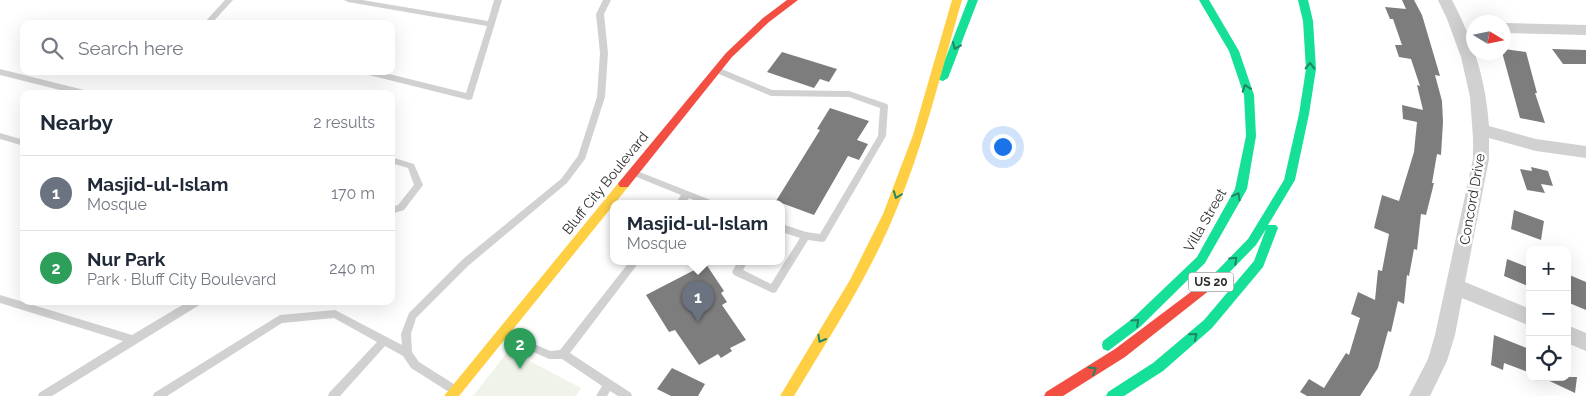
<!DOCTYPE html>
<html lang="en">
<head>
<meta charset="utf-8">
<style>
  :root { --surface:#fff; --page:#f6f6f7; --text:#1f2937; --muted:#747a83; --line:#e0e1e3; --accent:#767676 }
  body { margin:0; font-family:Raleway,sans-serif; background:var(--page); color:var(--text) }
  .controls { position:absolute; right:15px; bottom:15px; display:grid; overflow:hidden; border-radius:10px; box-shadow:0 5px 20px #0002 }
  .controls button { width:45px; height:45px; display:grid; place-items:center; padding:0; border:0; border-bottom:1px solid var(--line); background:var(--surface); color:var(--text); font:25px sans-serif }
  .compass { position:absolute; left:1466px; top:15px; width:45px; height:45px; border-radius:50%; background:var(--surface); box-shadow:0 5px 20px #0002; rotate:100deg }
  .you { position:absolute; left:1002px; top:146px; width:18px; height:18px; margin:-12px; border:4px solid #fff; border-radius:50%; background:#1a73e8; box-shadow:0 0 0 8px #1a73e833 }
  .badge { display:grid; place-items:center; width:32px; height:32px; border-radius:50%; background:var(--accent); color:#fff; font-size:16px; font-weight:700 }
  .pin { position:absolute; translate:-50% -41px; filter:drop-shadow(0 1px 2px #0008) }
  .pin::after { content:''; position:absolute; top:26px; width:18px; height:15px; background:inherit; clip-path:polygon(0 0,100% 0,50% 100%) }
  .popup { position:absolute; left:610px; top:200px; width:175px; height:65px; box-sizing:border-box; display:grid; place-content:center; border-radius:10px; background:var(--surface); filter:drop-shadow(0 1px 4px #0005); font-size:16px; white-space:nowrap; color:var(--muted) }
  .popup b { font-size:19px; color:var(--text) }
  .popup::after { content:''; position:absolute; left:50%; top:100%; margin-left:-10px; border:10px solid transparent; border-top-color:var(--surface) }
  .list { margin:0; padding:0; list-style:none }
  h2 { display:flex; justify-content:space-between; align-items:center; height:65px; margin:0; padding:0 20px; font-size:21px }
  h2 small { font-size:16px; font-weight:400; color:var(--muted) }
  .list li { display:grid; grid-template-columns:32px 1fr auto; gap:15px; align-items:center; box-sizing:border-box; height:75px; padding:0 20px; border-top:1px solid var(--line) }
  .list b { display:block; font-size:19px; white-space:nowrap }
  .list p { margin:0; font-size:16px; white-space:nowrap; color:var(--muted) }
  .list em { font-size:16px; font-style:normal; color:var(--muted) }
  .icon { flex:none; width:28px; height:28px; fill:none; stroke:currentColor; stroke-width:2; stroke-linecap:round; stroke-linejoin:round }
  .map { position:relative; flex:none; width:1586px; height:396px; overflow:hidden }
  .search { position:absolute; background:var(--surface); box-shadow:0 5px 20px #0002; left:20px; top:20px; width:375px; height:55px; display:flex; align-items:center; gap:12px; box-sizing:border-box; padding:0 18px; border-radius:10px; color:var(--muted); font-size:19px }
  .panel { position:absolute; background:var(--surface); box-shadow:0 5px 20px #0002; left:20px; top:90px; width:375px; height:215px; border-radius:10px }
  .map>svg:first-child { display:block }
</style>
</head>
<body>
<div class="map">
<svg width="1586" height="396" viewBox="0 0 1586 396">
  <rect width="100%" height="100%" fill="#fff"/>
  <!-- green -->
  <path fill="#f0f3ea" d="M 509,350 L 581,388 L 576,396 L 473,396 Z"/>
  <!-- building -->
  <path fill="#7d7d7d" d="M 1402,0 L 1414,0 L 1422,15 L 1440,76 L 1435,75 L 1442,101 L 1443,122 L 1441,155 L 1437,154 L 1432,183 L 1434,183 L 1426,215 L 1421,214 L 1417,250 L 1414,249 L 1409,276 L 1407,275 L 1404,304 L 1398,301 L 1391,332 L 1388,331 L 1378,368 L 1360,396 L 1307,396 L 1300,392 L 1309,379 L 1324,388 L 1346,353 L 1349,355 L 1360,318 L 1351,314 L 1358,292 L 1375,300 L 1378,270 L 1382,271 L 1389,234 L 1374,228 L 1382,195 L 1399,201 L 1414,152 L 1417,122 L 1403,119 L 1402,105 L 1423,110 L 1417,85 L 1420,86 L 1411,59 L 1399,57 L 1395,45 L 1402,45 L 1393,19 L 1390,19 L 1385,7 L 1406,9 Z
    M 1504,49 L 1526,52 L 1537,93 L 1535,93 L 1545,123 L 1520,118 L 1502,52 Z
    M 1552,49 L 1586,50 L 1586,64 L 1563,64 Z
    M 782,52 L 837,69 L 829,82 L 820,79 L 814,88 L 767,72 Z
    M 830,108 L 869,121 L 857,140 L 868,144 L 859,160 L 848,156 L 814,215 L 776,201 L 820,130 L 817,129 Z
    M 1531,167 L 1548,171 L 1553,186 L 1541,184 L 1545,193 L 1527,190 L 1520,169 L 1532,171 Z
    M 1514,210 L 1544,221 L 1541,240 L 1511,229 Z
    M 1507,259 L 1530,268 L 1530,287 L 1504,276 Z
    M 706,264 L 724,291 L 721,293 L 727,302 L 722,305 L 746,340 L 730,348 L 732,351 L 721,358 L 718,354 L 699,365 L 675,330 L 669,332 L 646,295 Z
    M 1567,274 L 1586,282 L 1586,310 L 1567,302 Z
    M 1494,335 L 1529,349 L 1528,372 L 1504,363 L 1503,370 L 1491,365 Z
    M 672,368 L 705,384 L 698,396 L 671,396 L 657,389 Z
    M 1541,377 L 1577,377 L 1575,393 Z"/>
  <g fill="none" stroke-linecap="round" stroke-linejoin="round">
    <!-- lane -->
    <path fill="#d1d1d1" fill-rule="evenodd" d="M 225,0 L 233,0 L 211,24 L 203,24 Z
      M 344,0 L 362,0 L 488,21 L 494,0 L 502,0 L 472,99 L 469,100 L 365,74 L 361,71 L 377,71 L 466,93 L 487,26 L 348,2 Z
      M 603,0 L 611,0 L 604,14 L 608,53 L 605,97 L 585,159 L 567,183 L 468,266 L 416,318 L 411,334 L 412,352 L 419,362 L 457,386 L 458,389 L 457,392 L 453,394 L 449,392 L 411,368 L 403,356 L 385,346 L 340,396 L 328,396 L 329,393 L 377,342 L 334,318 L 282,323 L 167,396 L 153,396 L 154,393 L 280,315 L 335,310 L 402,345 L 401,334 L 409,313 L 462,260 L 561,179 L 578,156 L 597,97 L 600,53 L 596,14 Z
      M 717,67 L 772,90 L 849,91 L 887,104 L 888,106 L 886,136 L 825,241 L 822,242 L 808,240 L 776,292 L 773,293 L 734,275 L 732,272 L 738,261 L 748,261 L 743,270 L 771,284 L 800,238 L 782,232 L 782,224 L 806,232 L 820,234 L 878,136 L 880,108 L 849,97 L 771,96 L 714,72 L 713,70 Z
      M 0,69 L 88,91 L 92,94 L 76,94 L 0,75 Z
      M 0,133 L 24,140 L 24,146 L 0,139 Z
      M 391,157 L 414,164 L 423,185 L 404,210 L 391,214 L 391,207 L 398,205 L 414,185 L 408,168 L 391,163 Z
      M 632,169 L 713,201 L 714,203 L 701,203 L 689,198 L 685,203 L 676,203 L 681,195 L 629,174 L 628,172 L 629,170 Z
      M 630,261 L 640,261 L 570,353 L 631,393 L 632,396 L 618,396 L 610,391 L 607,396 L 596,396 L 602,386 L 562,359 L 549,359 L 500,337 L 498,334 L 500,331 L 503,330 L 550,351 L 560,350 Z
      M 0,295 L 132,335 L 189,301 L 203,301 L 201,304 L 52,396 L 38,396 L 39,393 L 123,341 L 0,303 Z"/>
    <!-- street -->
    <path fill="#d1d1d1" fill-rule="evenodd" d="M 1438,0 L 1452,0 C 1473,40 1486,80 1489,126 L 1536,139 L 1586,146 L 1586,158 L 1536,151 L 1489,138 L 1489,159 L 1465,282 L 1530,309 L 1530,326 L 1462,298 L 1455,335 L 1447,361 L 1430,396 L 1409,396 L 1428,359 L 1435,335 L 1473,159 L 1473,138 L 1470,97 L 1461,57 L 1447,19 Z
      M 1504,23 L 1586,25 L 1586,35 L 1504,33 Z
      M 1567,325 L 1586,333 L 1586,351 L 1567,343 Z"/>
    <!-- fast -->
    <path fill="#16e098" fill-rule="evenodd" d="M 968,0 L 978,0 L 948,78 L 943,81 L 939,80 L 938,78 Z
      M 1199,0 L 1209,0 L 1239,51 L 1254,95 L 1256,136 L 1247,189 L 1205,263 L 1140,327 L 1108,351 L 1103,349 L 1102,345 L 1103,341 L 1132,319 L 1197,257 L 1235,189 L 1246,136 L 1244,95 L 1229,51 Z
      M 1298,0 L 1308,0 L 1313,21 L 1316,69 L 1309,114 L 1295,180 L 1268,225 L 1276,225 L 1278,228 L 1263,267 L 1212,328 L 1163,371 L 1124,396 L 1106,396 L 1108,392 L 1153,363 L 1204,320 L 1254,261 L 1266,229 L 1256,245 L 1220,282 L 1216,283 L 1212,282 L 1210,278 L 1248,239 L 1284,180 L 1299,114 L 1306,69 L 1303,21 Z"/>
    <!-- slow -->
    <path fill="#ffcf43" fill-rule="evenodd" d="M 952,0 L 962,0 C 941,72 924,145 895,213 C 868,278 830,336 794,396 L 780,396 L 850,280 L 883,214 L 913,135 Z
      M 624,180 L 630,184 L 628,187 L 459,396 L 444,396 L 620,181 Z"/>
    <!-- jam -->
    <path fill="#f24e42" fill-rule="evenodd" d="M 787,0 L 798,0 L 769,22 L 732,57 L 628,187 L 620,187 L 618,184 L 620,181 L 726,53 L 763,18 Z
      M 1216,273 L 1220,274 L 1222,278 L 1220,282 L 1125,357 L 1063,396 L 1044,396 L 1046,392 L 1115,349 Z"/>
  </g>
  <!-- one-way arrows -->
  <defs><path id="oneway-chevron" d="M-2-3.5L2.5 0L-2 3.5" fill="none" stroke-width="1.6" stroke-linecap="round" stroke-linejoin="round" transform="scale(1.25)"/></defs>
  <g stroke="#218662">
    <use href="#oneway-chevron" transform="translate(956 46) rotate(112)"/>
    <use href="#oneway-chevron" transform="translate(1310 66) rotate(-89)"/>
    <use href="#oneway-chevron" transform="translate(1246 88) rotate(-109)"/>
    <use href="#oneway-chevron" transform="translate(897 195) rotate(111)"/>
    <use href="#oneway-chevron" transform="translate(1237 196) rotate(-61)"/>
    <use href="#oneway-chevron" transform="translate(1234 260) rotate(-44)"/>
    <use href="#oneway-chevron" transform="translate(1136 322) rotate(-42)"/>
    <use href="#oneway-chevron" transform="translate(1194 336) rotate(-40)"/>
    <use href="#oneway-chevron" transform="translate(821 339) rotate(120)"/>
    <use href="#oneway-chevron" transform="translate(1093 370) rotate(-32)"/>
  </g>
  <g text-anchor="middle" stroke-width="5" stroke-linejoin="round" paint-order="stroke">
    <!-- shield labels -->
    <rect fill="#fff" stroke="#6b6b6b" stroke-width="1" x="1188.5" y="272.5" width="45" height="19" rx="4"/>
    <g font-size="12" font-weight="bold" fill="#2c2c2c">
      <text x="1211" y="286">US 20</text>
    </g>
    <!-- street labels -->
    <g font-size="14" fill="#2c2c2c" stroke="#fff">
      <text transform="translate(605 183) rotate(-51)" y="5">Bluff City Boulevard</text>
      <text transform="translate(1472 199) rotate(-80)" y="5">Concord Drive</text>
      <text transform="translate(1205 220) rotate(-60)" y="5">Villa Street</text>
    </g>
  </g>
</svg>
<div class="controls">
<button>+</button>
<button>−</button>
<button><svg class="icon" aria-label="locate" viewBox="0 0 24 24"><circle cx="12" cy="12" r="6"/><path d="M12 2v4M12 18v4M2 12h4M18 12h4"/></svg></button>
</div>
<svg class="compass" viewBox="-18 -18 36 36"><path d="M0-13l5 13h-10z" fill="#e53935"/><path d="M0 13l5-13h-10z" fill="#747a83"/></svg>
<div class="you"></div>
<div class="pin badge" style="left:698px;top:322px;background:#6b7280">1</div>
<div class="popup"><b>Masjid-ul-Islam</b>Mosque</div>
<div class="pin badge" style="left:520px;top:369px;background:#2e9e5b">2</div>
<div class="search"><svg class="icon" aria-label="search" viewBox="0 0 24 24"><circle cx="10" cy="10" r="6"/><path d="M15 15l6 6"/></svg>Search here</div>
<section class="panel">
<h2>Nearby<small>2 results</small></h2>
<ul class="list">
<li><span class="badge" style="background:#6b7280">1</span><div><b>Masjid-ul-Islam</b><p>Mosque</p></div><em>170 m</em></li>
<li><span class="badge" style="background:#2e9e5b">2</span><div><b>Nur Park</b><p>Park · Bluff City Boulevard</p></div><em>240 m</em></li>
</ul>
</section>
</div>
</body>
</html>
